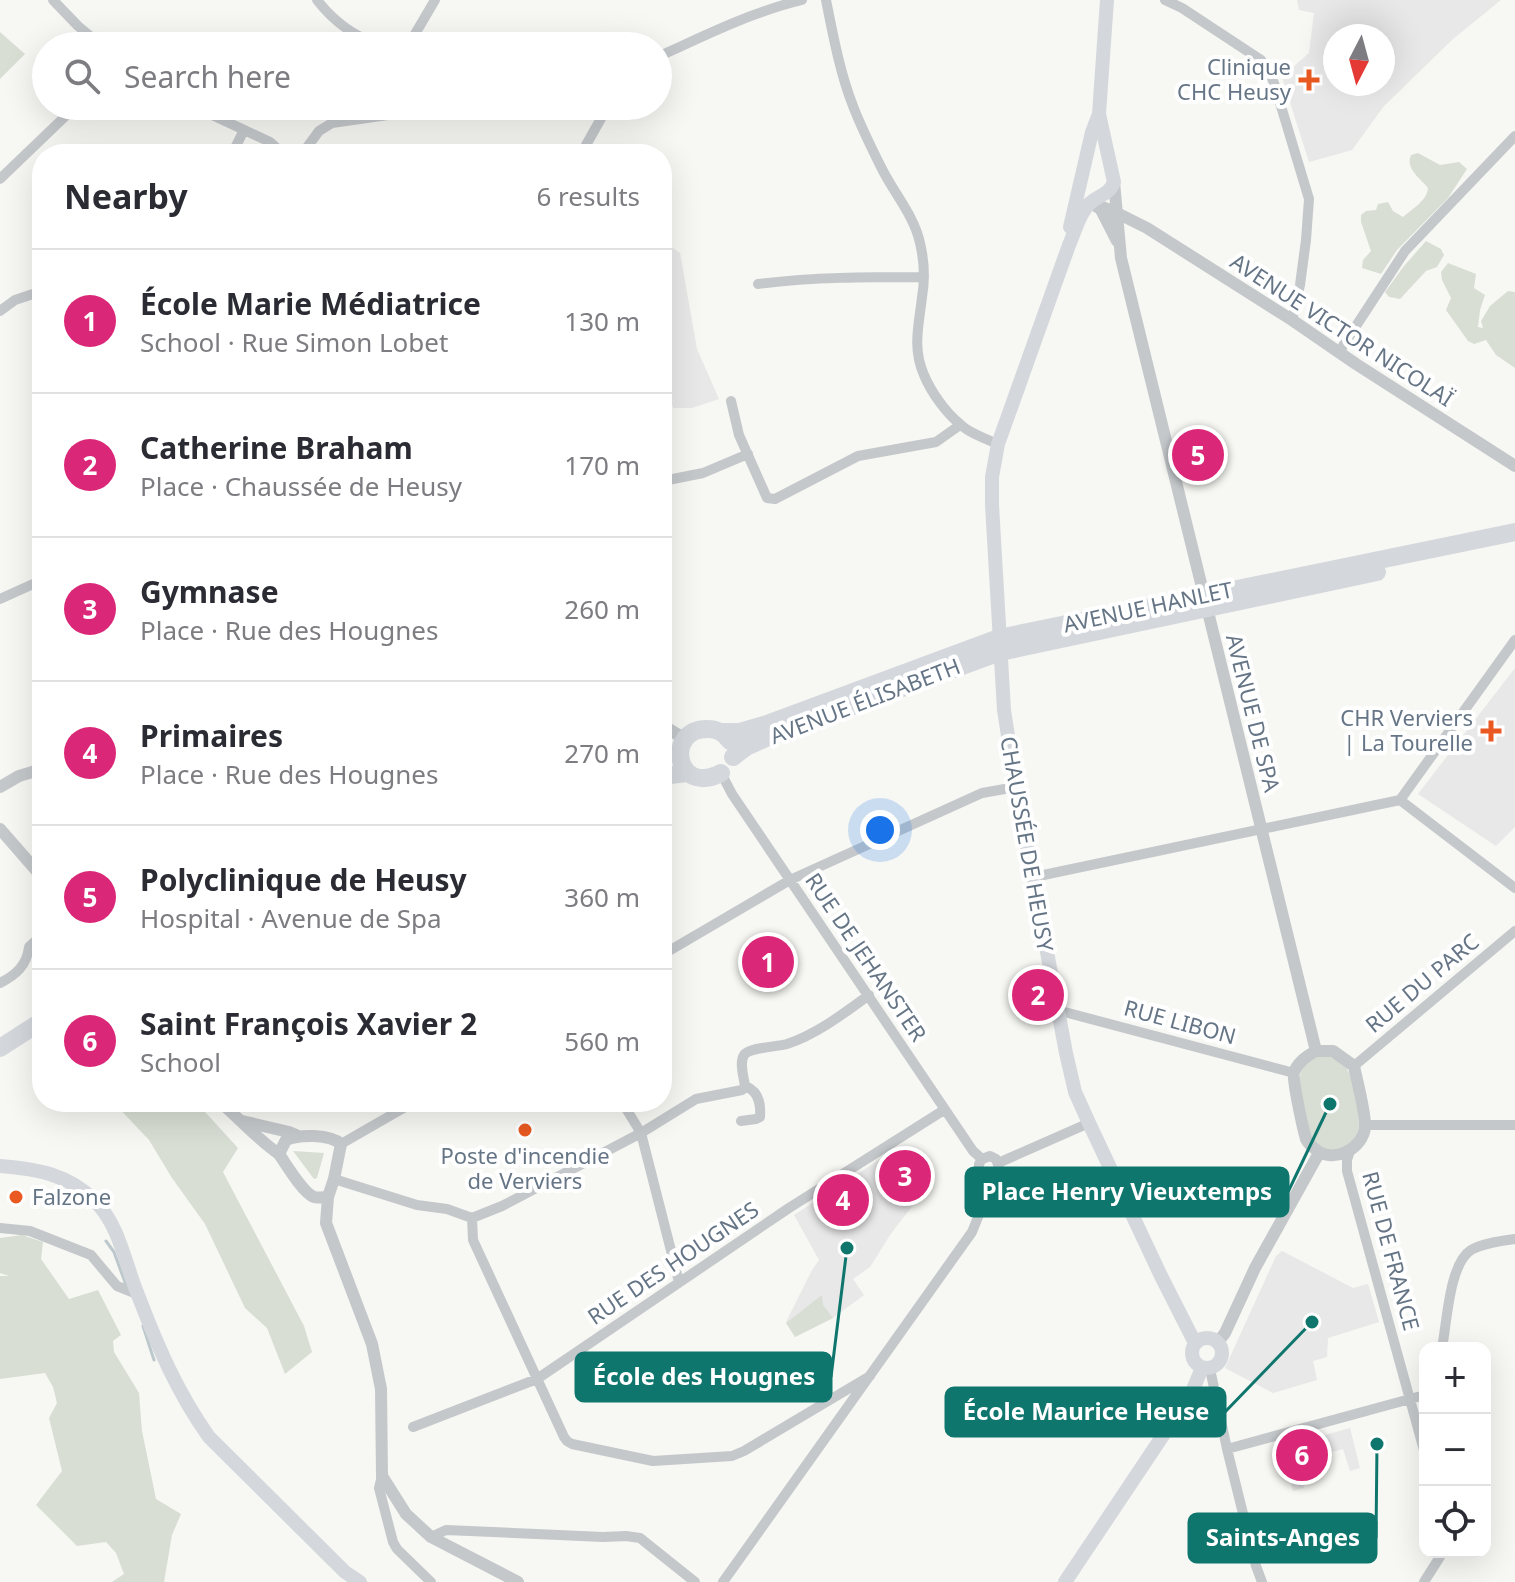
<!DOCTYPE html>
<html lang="en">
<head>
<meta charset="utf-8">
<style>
  :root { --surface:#fff; --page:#f7f7f7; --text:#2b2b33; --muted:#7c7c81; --line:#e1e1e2; --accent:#db2777 }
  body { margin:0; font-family:"Noto Sans",sans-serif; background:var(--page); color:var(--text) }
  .controls { position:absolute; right:24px; bottom:24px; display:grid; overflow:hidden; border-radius:16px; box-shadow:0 8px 32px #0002 }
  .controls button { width:72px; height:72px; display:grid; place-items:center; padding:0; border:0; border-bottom:2px solid var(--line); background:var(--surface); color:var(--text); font:40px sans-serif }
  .compass { position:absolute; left:1323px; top:24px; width:72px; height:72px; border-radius:50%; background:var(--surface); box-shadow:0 8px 32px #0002; rotate:186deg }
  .you { position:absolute; left:880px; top:830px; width:28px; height:28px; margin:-20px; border:6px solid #fff; border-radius:50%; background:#1a73e8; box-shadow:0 0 0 12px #1a73e833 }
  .badge { display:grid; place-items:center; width:52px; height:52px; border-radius:50%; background:var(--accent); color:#fff; font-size:26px; font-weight:700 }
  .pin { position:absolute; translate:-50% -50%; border:4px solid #fff; box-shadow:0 2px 8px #0006 }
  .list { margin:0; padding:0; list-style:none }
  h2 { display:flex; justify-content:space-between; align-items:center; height:104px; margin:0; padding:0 32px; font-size:34px }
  h2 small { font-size:26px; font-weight:400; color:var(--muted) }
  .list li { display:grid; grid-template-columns:52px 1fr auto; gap:24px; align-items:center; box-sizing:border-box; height:144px; padding:0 32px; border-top:2px solid var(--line) }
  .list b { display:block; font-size:30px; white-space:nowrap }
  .list p { margin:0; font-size:26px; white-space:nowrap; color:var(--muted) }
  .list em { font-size:26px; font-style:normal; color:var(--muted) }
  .icon { flex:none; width:44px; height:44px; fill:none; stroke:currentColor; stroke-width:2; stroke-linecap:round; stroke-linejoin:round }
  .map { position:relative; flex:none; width:1515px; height:1582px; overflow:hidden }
  .search { position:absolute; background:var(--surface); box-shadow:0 8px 32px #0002; left:32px; top:32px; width:640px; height:88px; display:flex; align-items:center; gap:20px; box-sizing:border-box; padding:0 28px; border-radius:44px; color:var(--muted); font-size:30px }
  .panel { position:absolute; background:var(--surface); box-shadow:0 8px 32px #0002; left:32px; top:144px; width:640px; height:968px; border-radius:32px }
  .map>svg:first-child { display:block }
</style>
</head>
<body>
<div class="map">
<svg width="1515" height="1582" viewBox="0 0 1515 1582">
  <rect width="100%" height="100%" fill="#f7f7f3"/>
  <!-- built -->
  <path fill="#e7e8e7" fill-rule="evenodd" d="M 1297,0 L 1501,0 L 1453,39 L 1384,106 L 1352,150 L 1309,162 L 1282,77 L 1309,53 L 1314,13 L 1299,10 ZM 1335,36 L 1383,36 L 1383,84 L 1335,84 Z
    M 662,240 L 680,253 L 697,349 L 719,399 L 692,408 L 673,408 L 670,395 L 664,386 L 662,386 Z
    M 1515,668 L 1515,827 L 1496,846 L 1418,794 Z
    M 896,1149 L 923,1192 L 890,1235 L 870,1267 L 853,1279 L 864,1295 L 833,1318 L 795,1337 L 786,1322 L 811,1272 L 819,1260 L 794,1215 Z
    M 1282,1251 L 1353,1288 L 1368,1284 L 1379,1322 L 1328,1338 L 1327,1357 L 1313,1361 L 1317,1380 L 1273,1393 L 1225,1368 L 1276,1256 Z
    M 1350,1428 L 1360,1468 L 1350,1471 L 1343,1449 L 1298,1461 L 1304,1488 L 1293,1491 L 1282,1447 Z"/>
  <!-- green -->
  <path fill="#d8ded4" d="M 0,32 L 25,54 L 0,79 Z
    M 1418,153 L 1440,165 L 1459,162 L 1467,169 L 1448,198 L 1397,250 L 1381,274 L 1362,268 L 1363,260 L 1371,251 L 1361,222 L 1361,215 L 1366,211 L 1376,210 L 1378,204 L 1388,202 L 1393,211 L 1403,217 C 1412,209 1427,201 1428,188 C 1420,178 1405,169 1411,155 Z
    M 1426,241 L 1441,249 L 1444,255 L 1437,267 L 1426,271 L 1400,299 L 1389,297 L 1385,292 L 1404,266 Z
    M 1448,263 L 1476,274 L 1474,288 L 1485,295 L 1480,310 L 1478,327 L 1483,328 L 1481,321 L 1490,306 L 1508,291 L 1515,292 L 1515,368 L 1496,355 L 1486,340 L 1474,344 L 1468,341 L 1446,310 L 1451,298 L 1442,280 L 1441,272 Z
    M 1323,1055 C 1331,1057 1339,1059 1345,1066 C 1353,1074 1362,1121 1358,1132 C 1352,1149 1326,1158 1313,1140 C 1308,1132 1307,1120 1305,1110 C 1300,1085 1291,1063 1323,1055 Z
    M 113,1102 L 196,1102 L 238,1148 L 223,1172 L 304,1326 L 312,1352 L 285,1374 L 267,1328 L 245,1308 L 205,1224 L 172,1178 L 149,1140 Z
    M 293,1151 L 324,1153 L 317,1178 L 314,1179 Z
    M 22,1235 L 43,1242 L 41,1259 L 69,1299 L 98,1290 L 121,1335 L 113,1341 L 114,1352 L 139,1393 L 142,1431 L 156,1499 L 181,1514 L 172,1535 L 164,1582 L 112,1582 L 124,1574 L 116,1553 L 106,1542 L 77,1546 L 36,1505 L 62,1471 L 49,1418 L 57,1403 L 53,1387 L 45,1373 L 0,1379 L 0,1276 L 9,1276 L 0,1273 L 0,1238 Z
    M 822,1295 L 823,1305 L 833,1318 L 795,1337 L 786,1323 Z"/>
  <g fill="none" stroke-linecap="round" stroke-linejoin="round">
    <!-- stream -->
    <path stroke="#bcc8cc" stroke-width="3" d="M 106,1241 L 114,1252 L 126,1285
      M 143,1326 L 154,1360"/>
    <!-- minor -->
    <path stroke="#c4c8cb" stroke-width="10" d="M 53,0 L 78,26 L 102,46
      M 317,0 C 335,23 353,35 380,46
      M 826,0 C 833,35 840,73 853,106 C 861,127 871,147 881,167 C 893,192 914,215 920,243 C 924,260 925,280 922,297 C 919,325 912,348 924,375 C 931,392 946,413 960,424 C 969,433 986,439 998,444
      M 1165,0 L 1182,8 L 1261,60 L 1267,68 L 1274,83 L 1309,199 L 1306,240 L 1300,285 L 1292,320
      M 408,46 L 435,0
      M 658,57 C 705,35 752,12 802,0
      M 193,106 L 270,142 L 283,154
      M 232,154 L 244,130
      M 298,154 L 305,150 L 319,131 L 332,123 L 388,115 L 421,106
      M 581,154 L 608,106
      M 0,179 L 76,106
      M 758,284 C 813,277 868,277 924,277
      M 0,311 L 15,300 L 42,291
      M 1339,352 L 1405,251 L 1515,136
      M 731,401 L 739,435 L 767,498 L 775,499 L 858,456 L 936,442 L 960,425
      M 668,480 L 703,473 L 748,454
      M 0,599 L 42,580
      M 721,773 L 732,794 L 973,1151 L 982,1159 L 990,1156 L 996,1159 L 999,1168 L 996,1174 L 992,1176
      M 1400,800 L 1515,640
      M 1400,800 L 1515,888
      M 1034,877 L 1400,800
      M 662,955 L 790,880 L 982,793 L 1016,787
      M 0,983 C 16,975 27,965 29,947 L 42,935
      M 1057,1010 L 1294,1073
      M 1354,1066 L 1515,931
      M 622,1102 L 641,1133 L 679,1282
      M 741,1121 L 756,1119 L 760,1117 C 761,1104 759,1091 745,1086
      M 1366,1125 L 1515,1125
      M 341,1144 L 414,1102
      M 1350,1151 L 1347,1160 L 1347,1171 L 1425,1454
      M 982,1159 L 979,1164 L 979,1170 L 985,1176 L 992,1176
      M 998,1163 L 1089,1123
      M 334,1179 L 417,1205 L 447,1209 L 472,1218 L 502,1206 L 641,1133 L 696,1099 L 742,1090 L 745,1086 C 744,1078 739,1063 744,1055 C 750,1047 777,1047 787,1044 C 817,1034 843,1014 869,995
      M 472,1218 L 473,1240 L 564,1437 L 567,1441 L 572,1444 L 653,1461 L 732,1456 L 744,1451 L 870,1376
      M 0,1228 L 30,1231 L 91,1255 L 117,1286 L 137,1294
      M 1442,1348 C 1447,1323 1449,1264 1471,1250 C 1483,1243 1501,1241 1515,1239
      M 1210,1369 L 1227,1449 L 1256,1566 L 1262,1582
      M 413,1427 L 537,1379 L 789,1208 L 944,1110
      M 1227,1449 L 1421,1396 L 1425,1393
      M 382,1476 L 379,1488 L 393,1542 L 397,1549 L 431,1582
      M 431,1537 L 446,1530 L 603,1537 L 626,1536 L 640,1538 L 695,1582
      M 723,1582 L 972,1232 L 991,1185 L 992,1176
      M 1424,1582 L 1443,1552"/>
    <!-- tertiary -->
    <path stroke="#c4c8cb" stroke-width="12" d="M 1114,182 L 1121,258 L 1316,1051
      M 1094,200 L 1099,206 L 1113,211 L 1147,228 L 1292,320 L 1356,364 L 1515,466
      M 1097,207 L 1099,206 L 1117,241
      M 662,725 L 685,739
      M 0,787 L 19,776 L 42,769
      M 0,829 L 42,877
      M 1316,1051 L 1333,1051 L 1354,1066 C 1357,1081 1366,1114 1365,1127 C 1363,1150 1331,1165 1314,1148 C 1310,1145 1308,1143 1306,1139 C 1303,1129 1292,1079 1294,1072 C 1298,1062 1308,1055 1316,1051 Z
      M 220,1102 C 240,1119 257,1139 279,1154
      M 242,1121 L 289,1132 L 296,1135
      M 328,1197 C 324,1197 317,1198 314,1197 C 303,1193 286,1164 279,1154 L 286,1140 C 299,1134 330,1134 341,1144 L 334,1179 L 328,1197 L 326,1223 L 372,1344 L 381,1389 L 382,1476 L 406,1514 L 431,1537 L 518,1582
      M 1218,1342 L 1225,1333 L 1255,1268 L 1319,1153"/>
    <!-- secondary -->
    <path stroke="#d4d8dd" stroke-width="14" d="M 1099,114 L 1114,182 C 1109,195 1099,195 1090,203 C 1079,213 1075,232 1069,245 L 998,444 L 992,477 L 992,505 L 1004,710 L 1016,787 L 1066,1053 L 1075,1092 L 1089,1123 L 1161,1276 L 1195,1343
      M 1070,227 L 1092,132 L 1099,114 L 1107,0
      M 0,1166 C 37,1169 68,1174 95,1201 C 120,1226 125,1264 138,1295 C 158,1347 177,1392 209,1437 L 345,1572 L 360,1582
      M1192 1353a15 15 0 1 1 30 0a15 15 0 1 1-30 0Z
      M 1065,1582 L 1192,1392 L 1202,1368"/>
    <!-- trunk -->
    <path stroke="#d4d8dd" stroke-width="18" d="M 722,732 L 740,732 L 764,725 L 999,638 L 1515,532
      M 733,757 L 746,747 L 766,738 L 1000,652 L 1377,572
      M 721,773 C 675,797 664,728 708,729 C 718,729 724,733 730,741
      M 662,776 L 687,773
      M 0,1048 L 42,1021"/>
  </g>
  <!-- markers -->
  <g fill="#e95921" stroke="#fff" stroke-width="3">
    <path d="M1305 68h8v8h8v8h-8v8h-8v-8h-8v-8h8z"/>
    <path d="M1487 719h8v8h8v8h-8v8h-8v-8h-8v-8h8z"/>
    <circle cx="525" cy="1130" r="8"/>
    <circle cx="16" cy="1197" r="8"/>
  </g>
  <g text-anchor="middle" stroke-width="8" stroke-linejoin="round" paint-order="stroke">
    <!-- poi labels -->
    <g font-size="22" fill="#657586" stroke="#fff" text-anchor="end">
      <text x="1291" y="75">Clinique<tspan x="1291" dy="25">CHC Heusy</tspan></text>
      <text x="1473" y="726">CHR Verviers<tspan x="1473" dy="25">| La Tourelle</tspan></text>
      <text x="525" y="1164" text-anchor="middle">Poste d'incendie<tspan x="525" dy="25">de Verviers</tspan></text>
      <text x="32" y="1205" text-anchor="start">Falzone</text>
    </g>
    <!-- street labels -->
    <g font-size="22" fill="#657586" stroke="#fff">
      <text transform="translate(1342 330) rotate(33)" y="8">AVENUE VICTOR NICOLAÏ</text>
      <text transform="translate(1148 607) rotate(-12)" y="8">AVENUE HANLET</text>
      <text transform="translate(865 701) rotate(-21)" y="8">AVENUE ÉLISABETH</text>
      <text transform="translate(1253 713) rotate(76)" y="8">AVENUE DE SPA</text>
      <text transform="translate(1027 844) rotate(80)" y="8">CHAUSSÉE DE HEUSY</text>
      <text transform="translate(866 957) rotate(56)" y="8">RUE DE JEHANSTER</text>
      <text transform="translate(1422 983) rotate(-40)" y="8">RUE DU PARC</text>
      <text transform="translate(1180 1022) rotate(15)" y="8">RUE LIBON</text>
      <text transform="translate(1391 1251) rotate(75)" y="8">RUE DE FRANCE</text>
      <text transform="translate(673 1263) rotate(-34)" y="8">RUE DES HOUGNES</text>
    </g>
  </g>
  <!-- callouts -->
  <path fill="none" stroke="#0f766e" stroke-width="3" d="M1330 1104L1288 1192M847 1248L831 1377M1312 1322L1225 1412M1377 1444L1376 1538"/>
  <g fill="#0f766e" stroke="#fff" stroke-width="3">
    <circle cx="1330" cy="1104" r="8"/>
    <circle cx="847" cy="1248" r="8"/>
    <circle cx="1312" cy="1322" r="8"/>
    <circle cx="1377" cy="1444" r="8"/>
  </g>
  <g fill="#0f766e" stroke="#0f766e" stroke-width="3">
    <rect x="966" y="1168" width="322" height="48" rx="8"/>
    <rect x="576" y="1353" width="255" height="48" rx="8"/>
    <rect x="946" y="1388" width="279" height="48" rx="8"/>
    <rect x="1189" y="1514" width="187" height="48" rx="8"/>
  </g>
  <g font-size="24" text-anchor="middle" font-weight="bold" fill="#fff">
    <text x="1127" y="1200">Place Henry Vieuxtemps</text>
    <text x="704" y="1385">École des Hougnes</text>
    <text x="1086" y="1420">École Maurice Heuse</text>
    <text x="1283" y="1546">Saints-Anges</text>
  </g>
</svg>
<div class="controls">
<button>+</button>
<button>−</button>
<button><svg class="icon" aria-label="locate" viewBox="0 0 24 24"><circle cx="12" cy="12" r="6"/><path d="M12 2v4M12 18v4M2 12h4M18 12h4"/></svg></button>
</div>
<svg class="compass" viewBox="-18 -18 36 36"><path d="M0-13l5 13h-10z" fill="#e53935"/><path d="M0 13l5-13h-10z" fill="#7c7c81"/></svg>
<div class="you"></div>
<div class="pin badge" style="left:768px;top:962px">1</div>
<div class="pin badge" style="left:1038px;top:995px">2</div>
<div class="pin badge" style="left:905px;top:1176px">3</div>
<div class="pin badge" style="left:843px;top:1200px">4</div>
<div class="pin badge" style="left:1198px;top:455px">5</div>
<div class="pin badge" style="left:1302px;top:1455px">6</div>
<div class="search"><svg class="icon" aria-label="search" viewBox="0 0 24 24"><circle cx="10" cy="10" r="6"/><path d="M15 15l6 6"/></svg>Search here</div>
<section class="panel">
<h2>Nearby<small>6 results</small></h2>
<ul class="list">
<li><span class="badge">1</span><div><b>École Marie Médiatrice</b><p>School · Rue Simon Lobet</p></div><em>130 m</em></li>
<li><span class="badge">2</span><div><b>Catherine Braham</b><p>Place · Chaussée de Heusy</p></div><em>170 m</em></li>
<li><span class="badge">3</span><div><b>Gymnase</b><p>Place · Rue des Hougnes</p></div><em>260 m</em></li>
<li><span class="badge">4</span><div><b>Primaires</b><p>Place · Rue des Hougnes</p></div><em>270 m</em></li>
<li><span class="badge">5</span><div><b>Polyclinique de Heusy</b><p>Hospital · Avenue de Spa</p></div><em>360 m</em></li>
<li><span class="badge">6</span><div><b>Saint François Xavier 2</b><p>School</p></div><em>560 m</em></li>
</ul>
</section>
</div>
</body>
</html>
